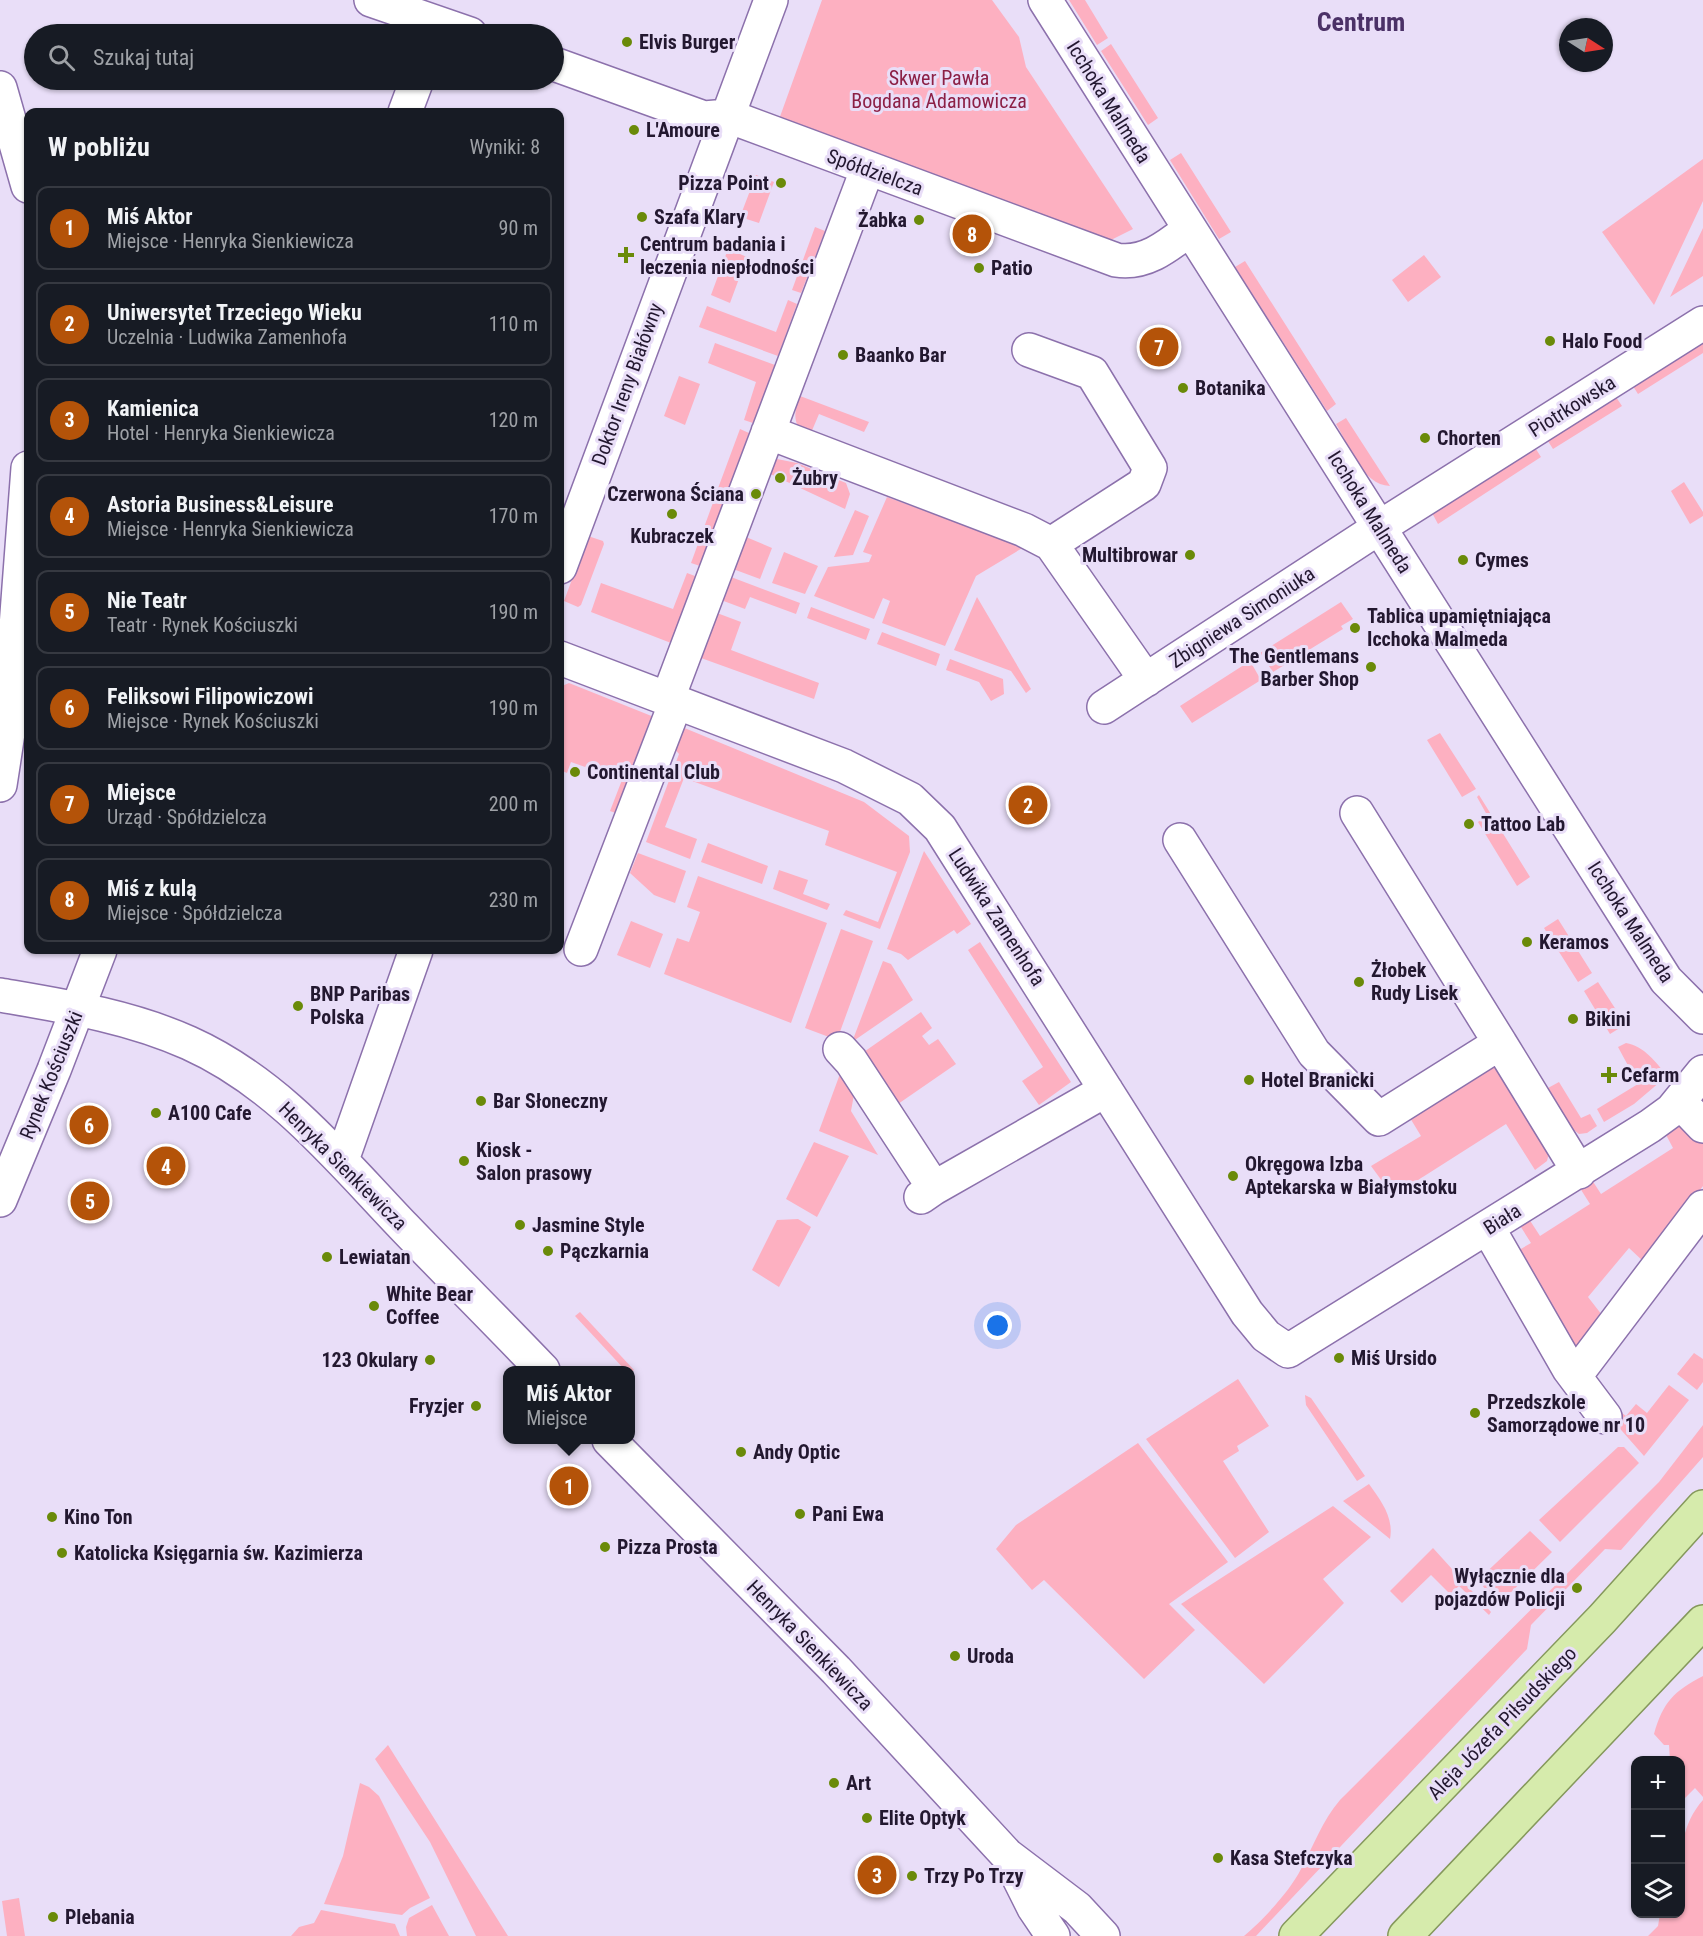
<!DOCTYPE html>
<html lang="pl">
<head>
<meta charset="utf-8">
<style>
  :root { --surface:#171b24; --page:#242831; --text:#f1f3f6; --muted:#9ea1a6; --line:#363941; --accent:#b45309 }
  body { margin:0; font-family:"Roboto Condensed",sans-serif; background:var(--page); color:var(--text) }
  .controls { position:absolute; right:18px; bottom:18px; display:grid; overflow:hidden; border-radius:12px; box-shadow:0 2px 4px #0004 }
  .controls button { width:54px; height:54px; display:grid; place-items:center; padding:0; border:0; border-bottom:2px solid var(--line); background:var(--surface); color:var(--text); font:30px sans-serif }
  .compass { position:absolute; left:1559px; top:18px; width:54px; height:54px; border-radius:50%; background:var(--surface); box-shadow:0 2px 4px #0004; rotate:102deg }
  .you { position:absolute; left:998px; top:1326px; width:21px; height:21px; margin:-15px; border:4px solid #fff; border-radius:50%; background:#1a73e8; box-shadow:0 0 0 9px #1a73e833 }
  .badge { display:grid; place-items:center; width:39px; height:39px; border-radius:50%; background:var(--accent); color:#fff; font-size:20px; font-weight:700 }
  .pin { position:absolute; translate:-50% -50%; border:3px solid #fff; box-shadow:0 2px 6px #0006 }
  .popup { position:absolute; left:503px; top:1366px; width:132px; height:78px; box-sizing:border-box; display:grid; place-content:center; border-radius:12px; background:var(--surface); filter:drop-shadow(0 2px 4px #0005); font-size:20px; white-space:nowrap; color:var(--muted) }
  .popup b { font-size:22px; color:var(--text) }
  .popup::after { content:''; position:absolute; left:50%; top:100%; margin-left:-12px; border:12px solid transparent; border-top-color:var(--surface) }
  .list { margin:0; padding:0; list-style:none }
  h2 { display:flex; justify-content:space-between; align-items:center; height:78px; margin:0; padding:0 24px; font-size:26px }
  h2 small { font-size:20px; font-weight:400; color:var(--muted) }
  .list li { display:grid; grid-template-columns:39px 1fr auto; gap:18px; align-items:center; box-sizing:border-box; height:84px; margin:0 12px 12px; padding:0 12px; border:2px solid var(--line); border-radius:12px }
  .list b { display:block; font-size:22px; white-space:nowrap }
  .list p { margin:0; font-size:20px; white-space:nowrap; color:var(--muted) }
  .list em { font-size:20px; font-style:normal; color:var(--muted) }
  .icon { flex:none; width:33px; height:33px; fill:none; stroke:currentColor; stroke-width:2; stroke-linecap:round; stroke-linejoin:round }
  .map { position:relative; flex:none; width:1703px; height:1936px; overflow:hidden }
  .search { position:absolute; background:var(--surface); box-shadow:0 2px 4px #0004; left:24px; top:24px; width:540px; height:66px; display:flex; align-items:center; gap:15px; box-sizing:border-box; padding:0 21px; border-radius:33px; color:var(--muted); font-size:22px }
  .panel { position:absolute; background:var(--surface); box-shadow:0 2px 4px #0004; left:24px; top:108px; width:540px; height:846px; border-radius:12px }
  .map>svg:first-child { display:block }
</style>
</head>
<body>
<div class="map">
<svg width="1703" height="1936" viewBox="0 0 1703 1936">
  <rect width="100%" height="100%" fill="#e9def8"/>
  <!-- green -->
  <path fill="#fdb0c1" d="M 822,0 L 992,0 L 1019,37 L 1026,67 L 1133,229 L 1103,244 L 777,125 Z
    M 1069,0 L 1085,0 L 1108,38 L 1097,45 Z
    M 1111,44 L 1158,118 L 1148,125 L 1101,51 Z
    M 1181,153 L 1231,232 L 1219,239 L 1170,160 Z
    M 1703,159 L 1703,201 L 1654,305 L 1602,232 Z
    M 756,175 L 774,182 L 759,223 L 740,217 Z
    M 815,227 L 825,231 L 801,293 L 792,290 Z
    M 1703,228 L 1703,276 L 1670,297 Z
    M 728,249 L 747,257 L 730,303 L 711,295 Z
    M 1424,255 L 1441,277 L 1408,302 L 1392,280 Z
    M 1245,261 L 1336,404 L 1327,411 L 1235,267 Z
    M 788,300 L 797,304 L 778,356 L 699,327 L 707,306 L 776,332 Z
    M 1703,337 L 1703,353 L 1638,394 L 1631,383 Z
    M 715,343 L 775,365 L 753,423 L 744,420 L 756,382 L 708,363 Z
    M 679,376 L 700,384 L 685,425 L 664,416 Z
    M 1614,394 L 1622,406 L 1553,449 L 1546,438 Z
    M 800,396 L 869,422 L 864,432 L 819,414 L 808,440 C 794,425 792,416 800,396 Z
    M 1346,418 L 1390,486 C 1362,485 1349,445 1336,424 Z
    M 740,429 L 749,433 L 726,495 L 717,491 Z
    M 1534,446 L 1541,457 L 1438,524 L 1431,511 Z
    M 777,459 L 797,463 L 846,483 L 850,494 L 845,509 L 766,472 L 769,464 Z
    M 1684,482 L 1703,512 L 1703,516 L 1690,524 L 1671,491 Z
    M 887,497 L 1024,547 L 976,576 L 945,646 L 882,623 L 890,601 L 883,598 L 874,619 L 814,596 L 828,567 L 869,562 L 872,555 L 863,552 Z
    M 714,500 L 724,503 L 700,566 L 691,563 Z
    M 855,510 L 869,516 L 853,555 L 834,557 Z
    M 588,536 L 603,541 L 604,544 L 581,605 L 578,607 L 564,601 Z
    M 746,537 L 772,548 L 760,579 L 733,569 Z
    M 784,552 L 818,566 L 805,594 L 772,583 Z
    M 687,573 L 695,576 L 671,643 L 591,612 L 601,583 L 673,609 Z
    M 731,577 L 800,603 L 796,614 L 750,597 L 745,609 L 721,600 Z
    M 977,597 L 1031,689 L 1026,693 L 1011,671 L 954,650 Z
    M 1341,602 L 1353,619 L 1341,626 L 1343,629 L 1273,672 L 1260,653 Z
    M 811,607 L 870,629 L 866,640 L 807,618 Z
    M 717,613 L 741,622 L 731,650 L 819,683 L 814,699 L 701,658 Z
    M 882,632 L 940,654 L 936,666 L 877,644 Z
    M 950,659 L 1003,679 L 1004,694 L 991,701 L 979,682 L 946,670 Z
    M 1250,661 L 1261,680 L 1192,723 L 1180,706 Z
    M 569,683 L 654,717 L 624,816 L 610,811 L 622,780 L 571,762 L 567,773 L 560,770 L 560,694 L 562,686 Z
    M 682,727 L 864,802 L 909,836 L 910,852 L 880,929 L 843,915 L 846,910 L 878,922 L 897,872 L 825,845 L 829,831 L 684,778 L 665,827 L 697,839 L 690,859 L 646,842 L 679,754 L 671,745 Z
    M 1440,733 L 1476,789 L 1462,797 L 1427,740 Z
    M 1479,795 L 1530,877 L 1517,886 L 1478,822 L 1487,815 L 1477,797 Z
    M 708,843 L 768,866 L 762,884 L 701,862 Z
    M 924,851 L 971,924 L 957,934 L 954,930 L 908,960 L 901,954 L 887,949 Z
    M 638,853 L 686,871 L 675,903 L 654,895 L 630,873 Z
    M 779,870 L 808,880 L 803,894 L 830,904 L 827,910 L 773,889 Z
    M 698,876 L 827,923 L 791,1023 L 664,974 L 677,938 L 689,942 L 700,912 L 687,907 Z
    M 1558,919 L 1592,973 L 1578,982 L 1544,928 Z
    M 631,921 L 663,934 L 650,968 L 617,955 Z
    M 841,929 L 873,941 L 837,1040 L 805,1028 Z
    M 980,942 L 1071,1082 L 1039,1105 L 1022,1081 L 1043,1067 L 968,950 Z
    M 883,961 L 891,964 L 913,1000 L 852,1042 Z
    M 1598,982 L 1622,1019 L 1623,1026 L 1610,1034 L 1584,991 Z
    M 921,1012 L 932,1028 L 922,1036 L 929,1045 L 938,1039 L 956,1064 L 898,1104 L 861,1054 Z
    M 1626,1043 C 1644,1046 1656,1062 1667,1076 L 1634,1104 L 1604,1122 L 1597,1109 L 1638,1084 L 1618,1047 Z
    M 1490,1061 L 1501,1065 L 1551,1145 L 1547,1161 L 1535,1170 L 1506,1124 L 1393,1196 L 1371,1166 L 1421,1136 L 1407,1113 Z
    M 844,1063 L 857,1078 L 851,1111 L 878,1155 L 819,1131 Z
    M 1559,1082 L 1581,1118 L 1590,1114 L 1597,1126 L 1587,1133 L 1579,1134 L 1570,1127 L 1548,1088 Z
    M 1677,1122 L 1703,1137 L 1703,1186 L 1644,1262 L 1629,1248 L 1588,1297 L 1602,1315 L 1572,1354 L 1514,1253 L 1531,1243 L 1519,1224 L 1529,1219 L 1540,1236 L 1590,1204 L 1578,1185 L 1590,1177 L 1601,1194 L 1673,1148 L 1664,1131 Z
    M 814,1142 L 849,1156 L 817,1217 L 786,1199 Z
    M 798,1219 L 811,1227 L 779,1287 L 752,1270 L 777,1220 Z
    M 580,1312 L 634,1370 L 631,1372 L 625,1370 L 575,1316 Z
    M 1694,1353 L 1703,1359 L 1703,1382 L 1697,1390 L 1677,1374 Z
    M 1238,1379 L 1269,1426 L 1237,1446 L 1239,1451 L 1223,1461 L 1269,1532 L 1235,1558 L 1146,1439 Z
    M 1669,1385 L 1689,1400 L 1644,1456 L 1615,1423 L 1614,1407 L 1626,1416 L 1636,1404 L 1647,1413 Z
    M 1305,1395 L 1311,1398 L 1365,1476 L 1357,1481 L 1306,1405 Z
    M 1703,1425 L 1703,1457 L 1621,1550 L 1605,1549 L 1531,1625 L 1527,1649 L 1256,1936 L 1244,1936 C 1263,1920 1290,1891 1301,1869 C 1314,1845 1322,1821 1340,1800 L 1659,1482 Z
    M 1138,1443 L 1228,1562 L 1169,1604 L 1195,1630 L 1144,1679 L 1044,1580 L 1032,1590 L 996,1549 L 1016,1525 Z
    M 1618,1447 L 1624,1447 L 1639,1463 L 1560,1542 L 1539,1520 Z
    M 1369,1484 C 1381,1501 1394,1517 1390,1539 L 1343,1501 Z
    M 1333,1506 L 1371,1537 L 1323,1579 L 1344,1603 L 1264,1684 L 1181,1604 Z
    M 1530,1531 L 1552,1552 L 1498,1605 L 1478,1580 Z
    M 1433,1548 L 1491,1612 L 1489,1615 L 1459,1586 L 1450,1594 L 1431,1575 L 1402,1603 L 1390,1591 Z
    M 1703,1676 L 1703,1797 L 1695,1788 L 1681,1802 L 1680,1760 L 1670,1760 L 1669,1745 L 1664,1745 L 1654,1734 C 1663,1702 1674,1691 1703,1676 Z
    M 388,1745 L 508,1936 L 476,1936 L 430,1842 L 375,1759 Z
    M 360,1783 L 369,1787 L 379,1796 L 430,1898 L 410,1908 L 402,1915 L 324,1904 L 343,1856 Z
    M 1703,1800 L 1703,1936 L 1648,1936 L 1658,1926 L 1660,1914 L 1680,1914 C 1680,1875 1675,1831 1703,1800 Z
    M 19,1898 L 25,1936 L 7,1936 L 2,1901 Z
    M 432,1905 L 449,1936 L 407,1936 L 406,1927 L 409,1918 Z
    M 321,1910 L 395,1924 L 400,1936 L 291,1936 L 299,1927 L 314,1923 Z"/>
  <g fill="none" stroke-linecap="round" stroke-linejoin="round">
    <!-- minor casing -->
    <g stroke="#8c71ac" stroke-width="36">
      <path id="minor" d="M 371,0 L 470,34
        M 1045,0 L 1666,980 L 1703,1017
        M 554,64 L 704,118 L 728,116 L 1116,260 C 1145,265 1168,246 1190,229
        M 0,88 L 28,186
        M 405,112 L 417,80
        M 1029,350 L 1092,373 L 1150,468 L 1144,484 L 1051,544
        M 768,432 L 1024,530 L 1051,544 L 1146,680
        M 560,567 L 771,0
        M 560,658 L 844,766 L 910,799 L 940,828 L 1247,1313 L 1266,1336 L 1288,1351 L 1650,1126 L 1672,1110 L 1703,1072
        M 668,698 L 867,170
        M 1104,707 L 1380,527 L 1703,323
        M 0,785 L 8,733 L 28,468
        M 1357,813 L 1500,1043
        M 1180,840 L 1314,1053 L 1379,1119 L 1500,1043 L 1579,1172
        M 581,949 L 676,702
        M 0,995 C 64,1006 129,1016 189,1043 C 278,1083 338,1158 404,1227 C 450,1275 497,1322 543,1370
        M 840,1049 L 851,1061 L 934,1188 L 921,1197
        M 1680,1102 L 1703,1126
        M 342,1160 L 416,950
        M 934,1188 L 1106,1090
        M 0,1200 L 54,1070 L 100,950
        M 1488,1228 L 1569,1369 L 1605,1417
        M 1575,1376 L 1703,1207
        M 609,1440 L 836,1670 L 1007,1855 L 1077,1908 L 1103,1936
        M 1011,1862 L 1034,1908 L 1053,1936"/>
    </g>
    <!-- major casing -->
    <g stroke="#85985c" stroke-width="36">
      <path id="major" d="M 1296,1936 L 1602,1619 L 1703,1507
        M 1405,1936 L 1703,1622"/>
    </g>
    <!-- minor -->
    <use href="#minor" stroke="#fff" stroke-width="33"/>
    <!-- major -->
    <use href="#major" stroke="#d6ebac" stroke-width="33"/>
  </g>
  <!-- markers -->
  <g fill="#6a8a09" stroke="#e9def8" stroke-width="2">
    <circle cx="627" cy="42" r="6"/>
    <circle cx="634" cy="130" r="6"/>
    <circle cx="781" cy="183" r="6"/>
    <circle cx="642" cy="217" r="6"/>
    <circle cx="919" cy="220" r="6"/>
    <path d="M623 246h6v6h6v6h-6v6h-6v-6h-6v-6h6z"/>
    <circle cx="979" cy="268" r="6"/>
    <circle cx="1550" cy="341" r="6"/>
    <circle cx="843" cy="355" r="6"/>
    <circle cx="1183" cy="388" r="6"/>
    <circle cx="1425" cy="438" r="6"/>
    <circle cx="780" cy="478" r="6"/>
    <circle cx="756" cy="494" r="6"/>
    <circle cx="672" cy="514" r="6"/>
    <circle cx="1190" cy="555" r="6"/>
    <circle cx="1463" cy="560" r="6"/>
    <circle cx="1355" cy="628" r="6"/>
    <circle cx="1371" cy="667" r="6"/>
    <circle cx="575" cy="772" r="6"/>
    <circle cx="1469" cy="824" r="6"/>
    <circle cx="1527" cy="942" r="6"/>
    <circle cx="1359" cy="982" r="6"/>
    <circle cx="298" cy="1006" r="6"/>
    <circle cx="1573" cy="1019" r="6"/>
    <path d="M1606 1066h6v6h6v6h-6v6h-6v-6h-6v-6h6z"/>
    <circle cx="1249" cy="1080" r="6"/>
    <circle cx="481" cy="1101" r="6"/>
    <circle cx="156" cy="1113" r="6"/>
    <circle cx="464" cy="1161" r="6"/>
    <circle cx="1233" cy="1176" r="6"/>
    <circle cx="520" cy="1225" r="6"/>
    <circle cx="548" cy="1251" r="6"/>
    <circle cx="327" cy="1257" r="6"/>
    <circle cx="374" cy="1306" r="6"/>
    <circle cx="1339" cy="1358" r="6"/>
    <circle cx="430" cy="1360" r="6"/>
    <circle cx="476" cy="1406" r="6"/>
    <circle cx="1475" cy="1413" r="6"/>
    <circle cx="741" cy="1452" r="6"/>
    <circle cx="800" cy="1514" r="6"/>
    <circle cx="52" cy="1517" r="6"/>
    <circle cx="605" cy="1547" r="6"/>
    <circle cx="62" cy="1553" r="6"/>
    <circle cx="1577" cy="1588" r="6"/>
    <circle cx="955" cy="1656" r="6"/>
    <circle cx="834" cy="1783" r="6"/>
    <circle cx="867" cy="1818" r="6"/>
    <circle cx="1218" cy="1858" r="6"/>
    <circle cx="912" cy="1876" r="6"/>
    <circle cx="53" cy="1917" r="6"/>
  </g>
  <g text-anchor="middle" stroke-width="6" stroke-linejoin="round" paint-order="stroke">
    <!-- poi labels -->
    <g font-size="20" font-weight="bold" fill="#231830" stroke="#e9def8" text-anchor="start">
      <text x="639" y="49">Elvis Burger</text>
      <text x="646" y="137">L'Amoure</text>
      <text x="769" y="190" text-anchor="end">Pizza Point</text>
      <text x="654" y="224">Szafa Klary</text>
      <text x="907" y="227" text-anchor="end">Żabka</text>
      <text x="640" y="251">Centrum badania i<tspan x="640" dy="23">leczenia niepłodności</tspan></text>
      <text x="991" y="275">Patio</text>
      <text x="1562" y="348">Halo Food</text>
      <text x="855" y="362">Baanko Bar</text>
      <text x="1195" y="395">Botanika</text>
      <text x="1437" y="445">Chorten</text>
      <text x="792" y="485">Żubry</text>
      <text x="744" y="501" text-anchor="end">Czerwona Ściana</text>
      <text x="672" y="543" text-anchor="middle">Kubraczek</text>
      <text x="1178" y="562" text-anchor="end">Multibrowar</text>
      <text x="1475" y="567">Cymes</text>
      <text x="1367" y="623">Tablica upamiętniająca<tspan x="1367" dy="23">Icchoka Malmeda</tspan></text>
      <text x="1359" y="663" text-anchor="end">The Gentlemans<tspan x="1359" dy="23">Barber Shop</tspan></text>
      <text x="587" y="779">Continental Club</text>
      <text x="1481" y="831">Tattoo Lab</text>
      <text x="1539" y="949">Keramos</text>
      <text x="1371" y="977">Żłobek<tspan x="1371" dy="23">Rudy Lisek</tspan></text>
      <text x="310" y="1001">BNP Paribas<tspan x="310" dy="23">Polska</tspan></text>
      <text x="1585" y="1026">Bikini</text>
      <text x="1621" y="1082">Cefarm</text>
      <text x="1261" y="1087">Hotel Branicki</text>
      <text x="493" y="1108">Bar Słoneczny</text>
      <text x="168" y="1120">A100 Cafe</text>
      <text x="476" y="1157">Kiosk -<tspan x="476" dy="23">Salon prasowy</tspan></text>
      <text x="1245" y="1171">Okręgowa Izba<tspan x="1245" dy="23">Aptekarska w Białymstoku</tspan></text>
      <text x="532" y="1232">Jasmine Style</text>
      <text x="560" y="1258">Pączkarnia</text>
      <text x="339" y="1264">Lewiatan</text>
      <text x="386" y="1301">White Bear<tspan x="386" dy="23">Coffee</tspan></text>
      <text x="1351" y="1365">Miś Ursido</text>
      <text x="418" y="1367" text-anchor="end">123 Okulary</text>
      <text x="1487" y="1409">Przedszkole<tspan x="1487" dy="23">Samorządowe nr 10</tspan></text>
      <text x="464" y="1413" text-anchor="end">Fryzjer</text>
      <text x="753" y="1459">Andy Optic</text>
      <text x="812" y="1521">Pani Ewa</text>
      <text x="64" y="1524">Kino Ton</text>
      <text x="617" y="1554">Pizza Prosta</text>
      <text x="74" y="1560">Katolicka Księgarnia św. Kazimierza</text>
      <text x="1565" y="1583" text-anchor="end">Wyłącznie dla<tspan x="1565" dy="23">pojazdów Policji</tspan></text>
      <text x="967" y="1663">Uroda</text>
      <text x="846" y="1790">Art</text>
      <text x="879" y="1825">Elite Optyk</text>
      <text x="1230" y="1865">Kasa Stefczyka</text>
      <text x="924" y="1883">Trzy Po Trzy</text>
      <text x="65" y="1924">Plebania</text>
    </g>
    <!-- park labels -->
    <g font-size="20" fill="#8c2046" stroke="#e9def8">
      <text x="939" y="85">Skwer Pawła<tspan x="939" dy="23">Bogdana Adamowicza</tspan></text>
    </g>
    <!-- street labels -->
    <g font-size="20" fill="#231830" stroke="#e9def8">
      <text transform="translate(1109 102) rotate(58)" y="7">Icchoka Malmeda</text>
      <text transform="translate(875 172) rotate(20)" y="7">Spółdzielcza</text>
      <text transform="translate(627 384) rotate(-70)" y="7">Doktor Ireny Białówny</text>
      <text transform="translate(1572 406) rotate(-32)" y="7">Piotrkowska</text>
      <text transform="translate(1370 512) rotate(58)" y="7">Icchoka Malmeda</text>
      <text transform="translate(1242 617) rotate(-33)" y="7">Zbigniewa Simoniuka</text>
      <text transform="translate(997 917) rotate(57)" y="7">Ludwika Zamenhofa</text>
      <text transform="translate(1631 922) rotate(57)" y="7">Icchoka Malmeda</text>
      <text transform="translate(51 1075) rotate(-68)" y="7">Rynek Kościuszki</text>
      <text transform="translate(343 1166) rotate(45)" y="7">Henryka Sienkiewicza</text>
      <text transform="translate(1502 1219) rotate(-32)" y="7">Biała</text>
      <text transform="translate(810 1645) rotate(46)" y="7">Henryka Sienkiewicza</text>
      <text transform="translate(1502 1723) rotate(-46)" y="7">Aleja Józefa Piłsudskiego</text>
    </g>
    <!-- district labels -->
    <g font-size="26" font-weight="bold" fill="#4b3167" stroke="#e9def8">
      <text x="1361" y="31">Centrum</text>
    </g>
  </g>
</svg>
<div class="controls">
<button>+</button>
<button>−</button>
<button><svg class="icon" aria-label="layers" viewBox="0 0 24 24"><path d="M12 4l9 5-9 5-9-5zM3 14l9 5 9-5"/></svg></button>
</div>
<svg class="compass" viewBox="-18 -18 36 36"><path d="M0-13l5 13h-10z" fill="#e53935"/><path d="M0 13l5-13h-10z" fill="#9ea1a6"/></svg>
<div class="you"></div>
<div class="pin badge" style="left:569px;top:1486px">1</div>
<div class="popup"><b>Miś Aktor</b>Miejsce</div>
<div class="pin badge" style="left:1028px;top:805px">2</div>
<div class="pin badge" style="left:877px;top:1875px">3</div>
<div class="pin badge" style="left:166px;top:1166px">4</div>
<div class="pin badge" style="left:90px;top:1201px">5</div>
<div class="pin badge" style="left:89px;top:1125px">6</div>
<div class="pin badge" style="left:1159px;top:347px">7</div>
<div class="pin badge" style="left:972px;top:234px">8</div>
<div class="search"><svg class="icon" aria-label="search" viewBox="0 0 24 24"><circle cx="10" cy="10" r="6"/><path d="M15 15l6 6"/></svg>Szukaj tutaj</div>
<section class="panel">
<h2>W pobliżu<small>Wyniki: 8</small></h2>
<ul class="list">
<li><span class="badge">1</span><div><b>Miś Aktor</b><p>Miejsce · Henryka Sienkiewicza</p></div><em>90 m</em></li>
<li><span class="badge">2</span><div><b>Uniwersytet Trzeciego Wieku</b><p>Uczelnia · Ludwika Zamenhofa</p></div><em>110 m</em></li>
<li><span class="badge">3</span><div><b>Kamienica</b><p>Hotel · Henryka Sienkiewicza</p></div><em>120 m</em></li>
<li><span class="badge">4</span><div><b>Astoria Business&amp;Leisure</b><p>Miejsce · Henryka Sienkiewicza</p></div><em>170 m</em></li>
<li><span class="badge">5</span><div><b>Nie Teatr</b><p>Teatr · Rynek Kościuszki</p></div><em>190 m</em></li>
<li><span class="badge">6</span><div><b>Feliksowi Filipowiczowi</b><p>Miejsce · Rynek Kościuszki</p></div><em>190 m</em></li>
<li><span class="badge">7</span><div><b>Miejsce</b><p>Urząd · Spółdzielcza</p></div><em>200 m</em></li>
<li><span class="badge">8</span><div><b>Miś z kulą</b><p>Miejsce · Spółdzielcza</p></div><em>230 m</em></li>
</ul>
</section>
</div>
</body>
</html>
